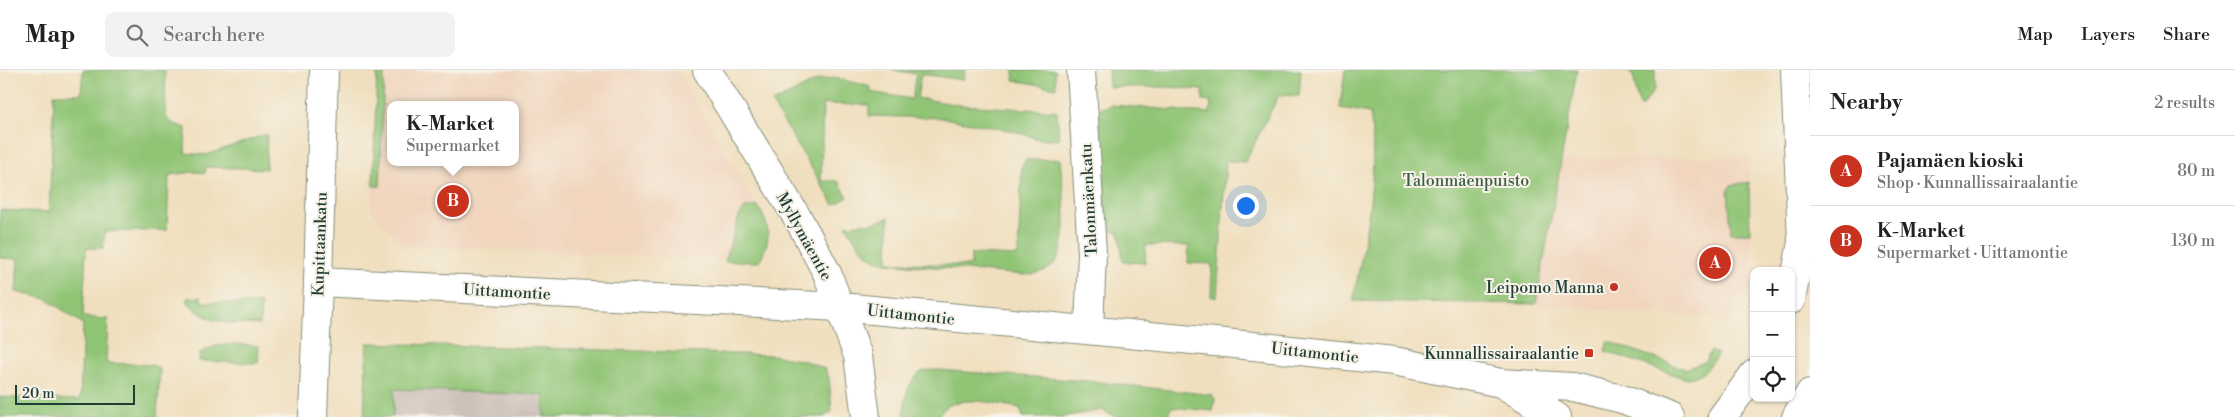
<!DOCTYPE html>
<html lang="en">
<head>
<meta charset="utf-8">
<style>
  :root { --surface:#fff; --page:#f2f2f2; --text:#202124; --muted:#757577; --line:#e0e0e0; --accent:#c8321e }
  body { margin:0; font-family:"Libre Bodoni",serif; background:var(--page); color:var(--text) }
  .controls { position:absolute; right:15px; bottom:15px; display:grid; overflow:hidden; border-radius:10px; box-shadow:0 1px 4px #0004 }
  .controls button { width:45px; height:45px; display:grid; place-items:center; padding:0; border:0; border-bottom:1px solid var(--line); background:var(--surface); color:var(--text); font:25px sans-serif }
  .scale { position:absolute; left:15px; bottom:12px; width:120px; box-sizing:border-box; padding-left:5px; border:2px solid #1f3d34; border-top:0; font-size:14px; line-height:18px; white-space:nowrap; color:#1f3d34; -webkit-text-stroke:4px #f7f3e8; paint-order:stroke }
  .you { position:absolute; left:1245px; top:135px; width:18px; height:18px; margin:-12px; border:4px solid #fff; border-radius:50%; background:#1a73e8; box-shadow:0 0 0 8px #1a73e833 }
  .badge { display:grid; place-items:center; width:32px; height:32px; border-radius:50%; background:var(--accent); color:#fff; font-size:16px; font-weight:700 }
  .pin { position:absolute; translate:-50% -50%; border:2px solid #fff; box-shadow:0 1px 5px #0006 }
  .popup { position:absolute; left:387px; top:31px; width:132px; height:65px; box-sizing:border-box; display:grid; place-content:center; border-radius:10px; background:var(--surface); filter:drop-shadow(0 1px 4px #0005); font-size:16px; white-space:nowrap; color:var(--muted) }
  .popup b { font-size:19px; color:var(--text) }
  .popup::after { content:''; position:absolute; left:50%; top:100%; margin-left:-10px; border:10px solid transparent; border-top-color:var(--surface) }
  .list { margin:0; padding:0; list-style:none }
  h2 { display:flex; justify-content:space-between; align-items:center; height:65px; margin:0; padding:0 20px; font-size:21px }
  h2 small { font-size:16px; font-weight:400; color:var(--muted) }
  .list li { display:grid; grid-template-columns:32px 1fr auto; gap:15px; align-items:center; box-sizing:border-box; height:70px; padding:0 20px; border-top:1px solid var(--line) }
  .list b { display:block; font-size:19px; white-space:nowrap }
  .list p { margin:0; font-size:16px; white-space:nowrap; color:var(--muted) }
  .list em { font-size:16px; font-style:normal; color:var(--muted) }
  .icon { flex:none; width:28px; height:28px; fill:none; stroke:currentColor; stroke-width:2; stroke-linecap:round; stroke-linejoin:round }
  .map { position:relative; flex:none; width:1810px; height:347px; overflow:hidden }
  header { display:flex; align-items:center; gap:30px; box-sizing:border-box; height:70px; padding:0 25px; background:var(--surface); border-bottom:1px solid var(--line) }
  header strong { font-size:24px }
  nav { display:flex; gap:28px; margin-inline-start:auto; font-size:18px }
  .search { width:350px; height:45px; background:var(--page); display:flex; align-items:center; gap:12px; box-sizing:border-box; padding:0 18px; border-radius:10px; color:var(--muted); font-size:19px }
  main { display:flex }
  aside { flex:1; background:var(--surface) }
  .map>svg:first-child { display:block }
</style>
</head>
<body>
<header>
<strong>Map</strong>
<div class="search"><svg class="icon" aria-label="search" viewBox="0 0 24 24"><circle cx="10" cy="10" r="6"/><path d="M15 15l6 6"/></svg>Search here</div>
<nav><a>Map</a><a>Layers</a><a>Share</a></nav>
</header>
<main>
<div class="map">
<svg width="1810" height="347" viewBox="0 0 1810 347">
  <rect width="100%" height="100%" fill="#f7f3e8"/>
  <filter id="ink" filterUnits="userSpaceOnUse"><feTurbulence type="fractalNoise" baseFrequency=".02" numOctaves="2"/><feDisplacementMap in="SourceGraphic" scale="10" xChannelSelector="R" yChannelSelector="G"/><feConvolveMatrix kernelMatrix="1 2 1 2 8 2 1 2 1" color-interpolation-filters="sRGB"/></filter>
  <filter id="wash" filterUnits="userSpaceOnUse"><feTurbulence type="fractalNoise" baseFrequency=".0096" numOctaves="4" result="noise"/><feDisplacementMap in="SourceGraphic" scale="20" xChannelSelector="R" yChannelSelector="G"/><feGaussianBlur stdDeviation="1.12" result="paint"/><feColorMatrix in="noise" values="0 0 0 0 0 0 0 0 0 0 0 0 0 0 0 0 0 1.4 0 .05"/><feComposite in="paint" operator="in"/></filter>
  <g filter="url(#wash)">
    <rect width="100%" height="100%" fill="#f0dfbe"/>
    <!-- built -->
    <path fill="#f1d5bd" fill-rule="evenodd" d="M 377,0 L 676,0 L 766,150 L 769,160 L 765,182 L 759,192 L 404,175 L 371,141 ZM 390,35 L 516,35 L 516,92 L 390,92 Z
      M 1749,86 L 1751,212 L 1748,226 L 1740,238 L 1727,247 L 1713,248 L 1536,234 L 1561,89 Z"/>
    <!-- industrial -->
    <path fill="#cec1ba" d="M 366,282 L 797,347 L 364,347 Z"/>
    <!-- green -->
    <path fill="#91c576" stroke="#588155" d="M 83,0 L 165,0 L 166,47 L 172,53 L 186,58 L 185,83 L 206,85 L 267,64 L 266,99 L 206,97 L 205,103 L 194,102 L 169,105 L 167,160 L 105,162 L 103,178 L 86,178 L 83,247 L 108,249 L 106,293 L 152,295 L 160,299 L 157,347 L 0,347 L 0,327 L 80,330 L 83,254 L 47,229 L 16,222 L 18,189 L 0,188 L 0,140 L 49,142 L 54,24 L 81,24 Z
      M 377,0 L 384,0 L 380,116 L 373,116 Z
      M 893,0 L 965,0 L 963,10 L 921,4 L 917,28 L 960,35 L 1057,41 L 1059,69 L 1038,69 L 1014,61 L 944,48 L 869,46 L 869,35 L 823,34 L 821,111 L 838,111 L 848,127 L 834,135 L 772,33 L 818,10 L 836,8 L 871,17 L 870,22 L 912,29 L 916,4 Z
      M 1014,0 L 1055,0 L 1056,18 L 1014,10 Z
      M 1108,0 L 1301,0 L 1299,26 L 1279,25 L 1245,92 L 1226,91 L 1217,227 L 1211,227 L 1212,194 L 1188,193 L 1189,176 L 1146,175 L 1145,193 L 1123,192 L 1119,162 L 1107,161 L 1099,39 L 1111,35 L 1210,43 L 1211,32 L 1203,31 L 1203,20 L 1168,17 L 1109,17 Z
      M 1345,0 L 1577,0 L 1536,234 L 1353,231 C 1365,169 1379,106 1370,43 L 1340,38 Z
      M 1625,0 L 1655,0 L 1655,19 L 1641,37 L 1637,28 L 1633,5 Z
      M 1060,89 C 1062,116 1075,184 1048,199 C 1041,203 1033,204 1025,205 L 886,193 C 864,189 857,172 846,155 L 874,153 L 889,147 L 888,192 L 971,196 L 971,184 L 1018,186 L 1022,96 L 1026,90 Z
      M 1749,112 L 1750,163 L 1731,163 L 1728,120 L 1731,115 Z
      M 758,136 C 771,158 771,170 759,192 L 725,191 L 739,146 L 745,138 Z
      M 201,227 L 201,232 L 261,234 L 260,255 C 232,253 205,255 187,231 L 187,228 Z
      M 1608,271 L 1685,299 L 1704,292 L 1711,281 L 1718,284 C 1708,298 1702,308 1684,308 L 1605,281 Z
      M 367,273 L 772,285 L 805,291 L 825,299 L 829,308 L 832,341 L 824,347 L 544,347 L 544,325 L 394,319 L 393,347 L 364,347 Z
      M 235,274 L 259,276 L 258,293 L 199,291 L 200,283 L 216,276 Z
      M 938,300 L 1099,312 L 1212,325 L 1215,329 L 1213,341 L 1171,337 L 1168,347 L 1115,347 L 1102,340 L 1061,347 L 1023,347 L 1020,338 C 993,334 954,320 937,347 L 904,347 C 904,332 907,311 921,302 C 925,300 933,300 938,300 Z"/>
  </g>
  <g filter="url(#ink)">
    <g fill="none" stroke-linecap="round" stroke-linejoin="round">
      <!-- street casing -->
      <g stroke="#888e79" stroke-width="30">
        <path id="street" d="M 707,0 L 800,152 L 827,203 L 858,286 L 866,347
          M 1081,0 L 1092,183 L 1089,259
          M 1791,230 L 1802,172 L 1795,0
          M 313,347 L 318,212
          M 1722,347 L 1754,304
          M 1796,347 L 1810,323"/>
      </g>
      <!-- secondary casing -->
      <g stroke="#888e79" stroke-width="30">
        <path id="secondary" d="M 324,0 L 318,212 L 841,237 L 1225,273 L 1394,291 L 1501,313 L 1573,317 L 1622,329 L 1670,347
          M 1504,315 L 1557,347"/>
      </g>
      <!-- street -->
      <use href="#street" stroke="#fff" stroke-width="28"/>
      <!-- secondary -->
      <use href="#secondary" stroke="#fff" stroke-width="28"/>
    </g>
  </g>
  <!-- markers -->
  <g fill="#c8321e" stroke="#f7f3e8" stroke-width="2">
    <circle cx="1614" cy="217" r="5"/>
    <rect x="1584" y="278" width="10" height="10" rx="2.5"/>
  </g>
  <g text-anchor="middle" stroke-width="4" stroke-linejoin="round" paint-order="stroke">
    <!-- park labels -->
    <g font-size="16" fill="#3c5f44" stroke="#f7f3e8">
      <text x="1466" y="116">Talonmäenpuisto</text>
    </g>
    <!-- street labels -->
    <g font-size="16" fill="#1f3d34" stroke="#f7f3e8">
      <text transform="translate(1088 130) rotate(-93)" y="6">Talonmäenkatu</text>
      <text transform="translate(805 166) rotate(61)" y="6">Myllymäentie</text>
      <text transform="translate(319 174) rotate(-88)" y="6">Kupittaankatu</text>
      <text transform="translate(507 221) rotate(3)" y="6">Uittamontie</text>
      <text transform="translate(911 244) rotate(6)" y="6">Uittamontie</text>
      <text transform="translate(1315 282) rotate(6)" y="6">Uittamontie</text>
    </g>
    <!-- poi labels -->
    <g font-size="16" fill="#1f3d34" stroke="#f7f3e8" text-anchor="end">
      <text x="1604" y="223">Leipomo Manna</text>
      <text x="1579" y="289">Kunnallissairaalantie</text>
    </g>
  </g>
</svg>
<div class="controls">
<button>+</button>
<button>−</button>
<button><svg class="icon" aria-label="locate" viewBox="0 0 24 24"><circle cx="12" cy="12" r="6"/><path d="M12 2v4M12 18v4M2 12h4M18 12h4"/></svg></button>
</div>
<div class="scale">20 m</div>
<div class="you"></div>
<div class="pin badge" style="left:1715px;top:193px">A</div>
<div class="pin badge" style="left:453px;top:131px">B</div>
<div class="popup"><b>K-Market</b>Supermarket</div>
</div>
<aside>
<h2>Nearby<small>2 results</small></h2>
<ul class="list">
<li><span class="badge">A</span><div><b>Pajamäen kioski</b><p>Shop · Kunnallissairaalantie</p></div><em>80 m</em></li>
<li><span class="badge">B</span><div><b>K-Market</b><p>Supermarket · Uittamontie</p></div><em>130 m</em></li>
</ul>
</aside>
</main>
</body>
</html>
